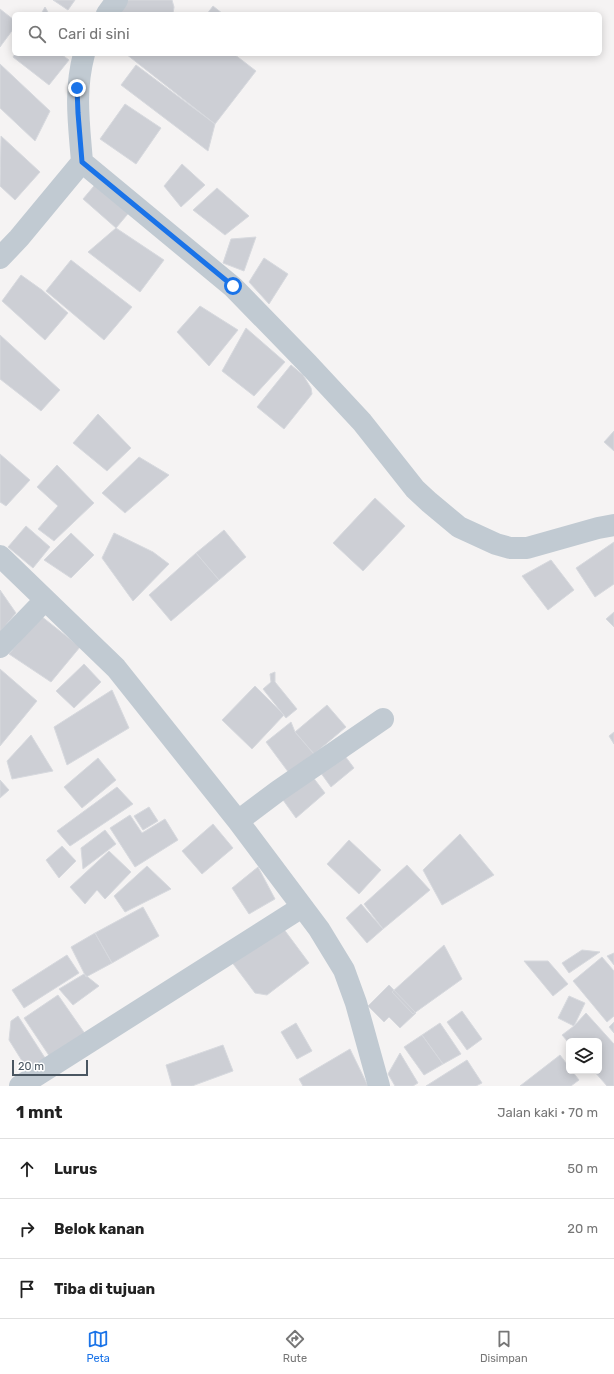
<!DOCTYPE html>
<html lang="id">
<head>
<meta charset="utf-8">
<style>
  :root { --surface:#fff; --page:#f2f2f2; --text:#222; --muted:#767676; --line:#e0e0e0; --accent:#1a73e8 }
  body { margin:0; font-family:Rubik,sans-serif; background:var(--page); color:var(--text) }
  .controls { position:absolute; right:12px; bottom:12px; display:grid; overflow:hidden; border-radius:6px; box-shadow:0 2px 10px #0003 }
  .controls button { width:36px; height:36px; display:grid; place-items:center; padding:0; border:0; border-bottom:1px solid var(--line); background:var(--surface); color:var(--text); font:20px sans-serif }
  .scale { position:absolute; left:12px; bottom:10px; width:76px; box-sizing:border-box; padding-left:4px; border:2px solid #4a5661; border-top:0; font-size:11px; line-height:14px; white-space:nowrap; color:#4a5661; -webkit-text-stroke:3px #fff; paint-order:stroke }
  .stop { position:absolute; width:12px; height:12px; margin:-9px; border:3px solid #1a73e8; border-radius:50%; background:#fff }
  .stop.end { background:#1a73e8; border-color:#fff; box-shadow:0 1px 4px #0008 }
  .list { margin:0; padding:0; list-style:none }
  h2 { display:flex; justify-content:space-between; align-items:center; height:52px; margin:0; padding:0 16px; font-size:17px }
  h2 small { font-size:13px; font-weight:400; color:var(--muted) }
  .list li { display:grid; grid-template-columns:26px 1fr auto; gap:12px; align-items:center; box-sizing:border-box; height:60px; padding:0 16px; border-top:1px solid var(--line) }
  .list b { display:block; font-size:15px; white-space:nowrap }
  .list em { font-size:13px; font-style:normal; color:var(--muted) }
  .icon { flex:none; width:22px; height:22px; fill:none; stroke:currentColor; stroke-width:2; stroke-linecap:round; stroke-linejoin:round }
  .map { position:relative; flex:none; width:614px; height:1086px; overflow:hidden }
  .search { position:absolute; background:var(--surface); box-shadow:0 2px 10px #0003; left:12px; right:12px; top:12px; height:44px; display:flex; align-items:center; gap:10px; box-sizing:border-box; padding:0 14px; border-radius:6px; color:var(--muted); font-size:15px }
  .sheet { height:232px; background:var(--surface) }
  nav { display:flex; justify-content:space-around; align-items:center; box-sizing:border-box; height:56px; border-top:1px solid var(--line); background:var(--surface); font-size:11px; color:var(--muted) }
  nav a { display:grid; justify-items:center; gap:2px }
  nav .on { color:var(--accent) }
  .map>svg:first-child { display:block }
</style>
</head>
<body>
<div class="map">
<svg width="614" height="1086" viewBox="0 0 614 1086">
  <rect width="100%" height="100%" fill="#f5f3f3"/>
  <!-- building -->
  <path fill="#cdcfd5" stroke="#d7d9de" d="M 53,0 L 75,0 L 68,10 Z
    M 122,0 L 172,0 L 174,7 L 173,14 L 113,14 Z
    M 213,6 L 223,14 L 207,14 Z
    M 45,7 L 49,14 L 41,14 Z
    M 0,9 L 14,20 L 14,28 L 0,47 Z
    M 15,54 L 61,54 L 69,60 L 49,85 L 13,57 Z
    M 126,54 L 234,54 L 256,71 L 215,124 Z
    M 0,64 L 50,111 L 35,141 L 0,108 Z
    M 136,65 L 215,124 L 208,151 L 121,85 Z
    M 125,104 L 161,128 L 136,164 L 100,139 Z
    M 1,136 L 40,172 L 15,200 L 0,186 Z
    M 182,164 L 205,185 L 181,207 L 164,186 Z
    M 99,180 L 132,209 L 116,228 L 83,199 Z
    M 217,188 L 249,216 L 225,235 L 193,210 Z
    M 116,228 L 164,260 L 140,292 L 88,252 Z
    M 256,237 L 244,271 L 223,263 L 231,239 Z
    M 264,258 L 288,274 L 269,304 L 249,282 Z
    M 71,260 L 132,307 L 104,340 L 46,291 Z
    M 21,275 L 42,290 L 68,313 L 45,340 L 2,301 Z
    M 200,306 L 238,330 L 209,366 L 177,332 Z
    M 246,328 L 285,362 L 254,396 L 222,371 Z
    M 0,335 L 60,390 L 41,411 L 0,379 Z
    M 291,365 L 303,375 L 311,388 L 312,394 L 284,429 L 257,407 Z
    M 98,414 L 131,448 L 107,471 L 73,443 Z
    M 614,431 L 614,451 L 604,442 Z
    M 0,454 L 30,480 L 6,506 L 0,502 Z
    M 139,457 L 169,475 L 125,513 L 102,493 Z
    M 57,465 L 94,503 L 54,541 L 38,529 L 58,506 L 37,487 Z
    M 375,498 L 405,526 L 363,571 L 333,543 Z
    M 26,526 L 50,547 L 33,568 L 8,547 Z
    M 224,530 L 246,557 L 219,580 L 196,553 Z
    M 71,533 L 94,555 L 71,578 L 44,560 Z
    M 114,533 L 153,552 L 169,564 L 133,601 L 102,558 Z
    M 614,542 L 614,584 L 595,597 L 576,568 Z
    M 196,553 L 219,580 L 171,621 L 149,595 Z
    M 551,560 L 574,590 L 548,610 L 522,576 Z
    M 0,590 L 16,613 L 0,632 Z
    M 614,612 L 614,627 L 606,619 Z
    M 41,616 L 80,647 L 51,682 L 9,654 Z
    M 84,664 L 101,682 L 74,708 L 56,691 Z
    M 0,669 L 37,701 L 0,746 Z
    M 275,672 L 275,682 L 297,709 L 286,718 L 263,689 L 271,682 L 270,674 Z
    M 255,686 L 284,715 L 252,749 L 222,720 Z
    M 112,690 L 129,728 L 67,765 L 54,727 Z
    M 327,705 L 346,727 L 314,754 L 295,732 Z
    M 291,722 L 295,732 L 314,754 L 289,773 L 266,742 Z
    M 614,732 L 614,744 L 609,736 Z
    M 31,735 L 53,771 L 12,779 L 7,761 Z
    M 342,752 L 354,768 L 331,787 L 318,769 Z
    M 98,758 L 116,780 L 82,808 L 64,787 Z
    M 309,772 L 325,793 L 296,818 L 278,793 Z
    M 0,780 L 9,790 L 0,798 Z
    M 117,787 L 133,804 L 70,846 L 57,831 Z
    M 149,807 L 158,821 L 143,830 L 134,816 Z
    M 130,815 L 142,833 L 165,819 L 178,840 L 135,867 L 110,828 Z
    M 213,824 L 233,848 L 202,874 L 182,851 Z
    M 105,830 L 116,844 L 83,869 L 81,848 Z
    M 460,834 L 494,875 L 442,905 L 423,870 Z
    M 349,840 L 381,870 L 359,894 L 327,864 Z
    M 62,846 L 76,861 L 59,878 L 46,860 Z
    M 109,851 L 131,872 L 105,899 L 97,890 L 85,904 L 70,887 Z
    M 407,865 L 430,890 L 383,929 L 364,904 Z
    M 147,866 L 171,889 L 125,912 L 114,896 Z
    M 258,867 L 275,899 L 249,914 L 232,888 Z
    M 361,904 L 383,929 L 367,943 L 346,918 Z
    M 143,907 L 159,936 L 112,963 L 95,933 Z
    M 280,924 L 309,963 L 267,995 L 255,993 L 231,961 Z
    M 95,933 L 112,963 L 86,977 L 71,947 Z
    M 444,945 L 462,979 L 413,1014 L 392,992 Z
    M 582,950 L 600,952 L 569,973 L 562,963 Z
    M 614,953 L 614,965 L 607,956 Z
    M 67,955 L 79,973 L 24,1008 L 12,990 Z
    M 602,957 L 614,971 L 614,1016 L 607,1022 L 573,981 Z
    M 524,961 L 548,961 L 568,984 L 553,996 Z
    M 84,974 L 99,986 L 73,1005 L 59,989 Z
    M 389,985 L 416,1013 L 400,1028 L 389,1017 L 384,1022 L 368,1006 Z
    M 58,995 L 88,1038 L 52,1060 L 24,1018 Z
    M 569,996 L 585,1003 L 574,1026 L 558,1018 Z
    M 462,1011 L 482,1039 L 467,1050 L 447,1022 Z
    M 586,1013 L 614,1044 L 614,1086 L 607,1086 L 594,1071 L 599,1071 L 599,1041 L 569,1041 L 569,1043 L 562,1035 L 574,1026 Z
    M 18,1016 L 47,1061 L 29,1072 L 9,1040 L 11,1021 Z
    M 614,1022 L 614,1033 L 609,1027 Z
    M 296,1023 L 312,1051 L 297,1059 L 281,1032 Z
    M 440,1023 L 461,1054 L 443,1064 L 422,1035 Z
    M 422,1035 L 443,1064 L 424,1075 L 404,1047 Z
    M 223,1045 L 233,1071 L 192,1086 L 172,1086 L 166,1065 Z
    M 350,1049 L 368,1086 L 303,1086 L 299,1079 Z
    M 400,1053 L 418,1083 L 413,1086 L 395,1086 L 388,1074 Z
    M 560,1055 L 569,1067 L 569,1071 L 572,1071 L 579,1080 L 571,1086 L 520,1086 Z
    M 467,1060 L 482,1083 L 476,1086 L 426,1086 Z"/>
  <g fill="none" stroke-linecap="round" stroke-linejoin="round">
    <!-- minor -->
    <path stroke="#c1cad2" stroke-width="22" d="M 107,14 L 117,0
      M 82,162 L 233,287 L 308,364 L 362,422 L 415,489 L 429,502 L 459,527 L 496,544 L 510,548 L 527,548 L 598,528 L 614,525
      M 0,258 L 19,238 L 82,162 C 79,123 74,92 84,54
      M 0,556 L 116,668 L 238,821 L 319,929 L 344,970 L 356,1003 L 379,1086
      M 0,647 L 45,600
      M 238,821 L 278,791 L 383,719
      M 20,1086 L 302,907"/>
  </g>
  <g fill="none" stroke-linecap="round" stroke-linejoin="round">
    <!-- route -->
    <path stroke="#1a73e8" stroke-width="5" d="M 77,88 L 78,113 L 82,162 L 233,286"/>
  </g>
</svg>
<div class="controls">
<button><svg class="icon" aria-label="layers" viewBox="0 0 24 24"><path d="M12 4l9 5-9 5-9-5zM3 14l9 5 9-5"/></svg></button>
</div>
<div class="scale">20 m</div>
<div class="stop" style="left:233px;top:286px"></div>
<div class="stop end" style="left:77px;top:88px"></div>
<div class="search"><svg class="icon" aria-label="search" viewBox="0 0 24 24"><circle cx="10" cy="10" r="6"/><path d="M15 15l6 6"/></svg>Cari di sini</div>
</div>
<section class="sheet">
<h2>1 mnt<small>Jalan kaki · 70 m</small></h2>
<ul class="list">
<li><svg class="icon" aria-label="ahead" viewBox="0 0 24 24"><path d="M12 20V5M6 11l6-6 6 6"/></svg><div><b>Lurus</b></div><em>50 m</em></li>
<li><svg class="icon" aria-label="right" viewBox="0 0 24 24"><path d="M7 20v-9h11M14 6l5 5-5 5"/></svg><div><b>Belok kanan</b></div><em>20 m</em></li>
<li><svg class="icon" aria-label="arrive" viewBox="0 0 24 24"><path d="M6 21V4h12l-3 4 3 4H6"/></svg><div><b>Tiba di tujuan</b></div></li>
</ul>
</section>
<nav>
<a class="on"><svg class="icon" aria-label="map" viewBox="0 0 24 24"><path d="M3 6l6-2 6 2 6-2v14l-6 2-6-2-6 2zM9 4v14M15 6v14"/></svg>Peta</a>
<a><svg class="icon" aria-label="directions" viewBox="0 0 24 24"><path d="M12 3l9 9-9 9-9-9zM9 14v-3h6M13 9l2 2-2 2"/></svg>Rute</a>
<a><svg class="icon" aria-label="saved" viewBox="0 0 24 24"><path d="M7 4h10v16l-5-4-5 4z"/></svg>Disimpan</a>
</nav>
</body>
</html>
